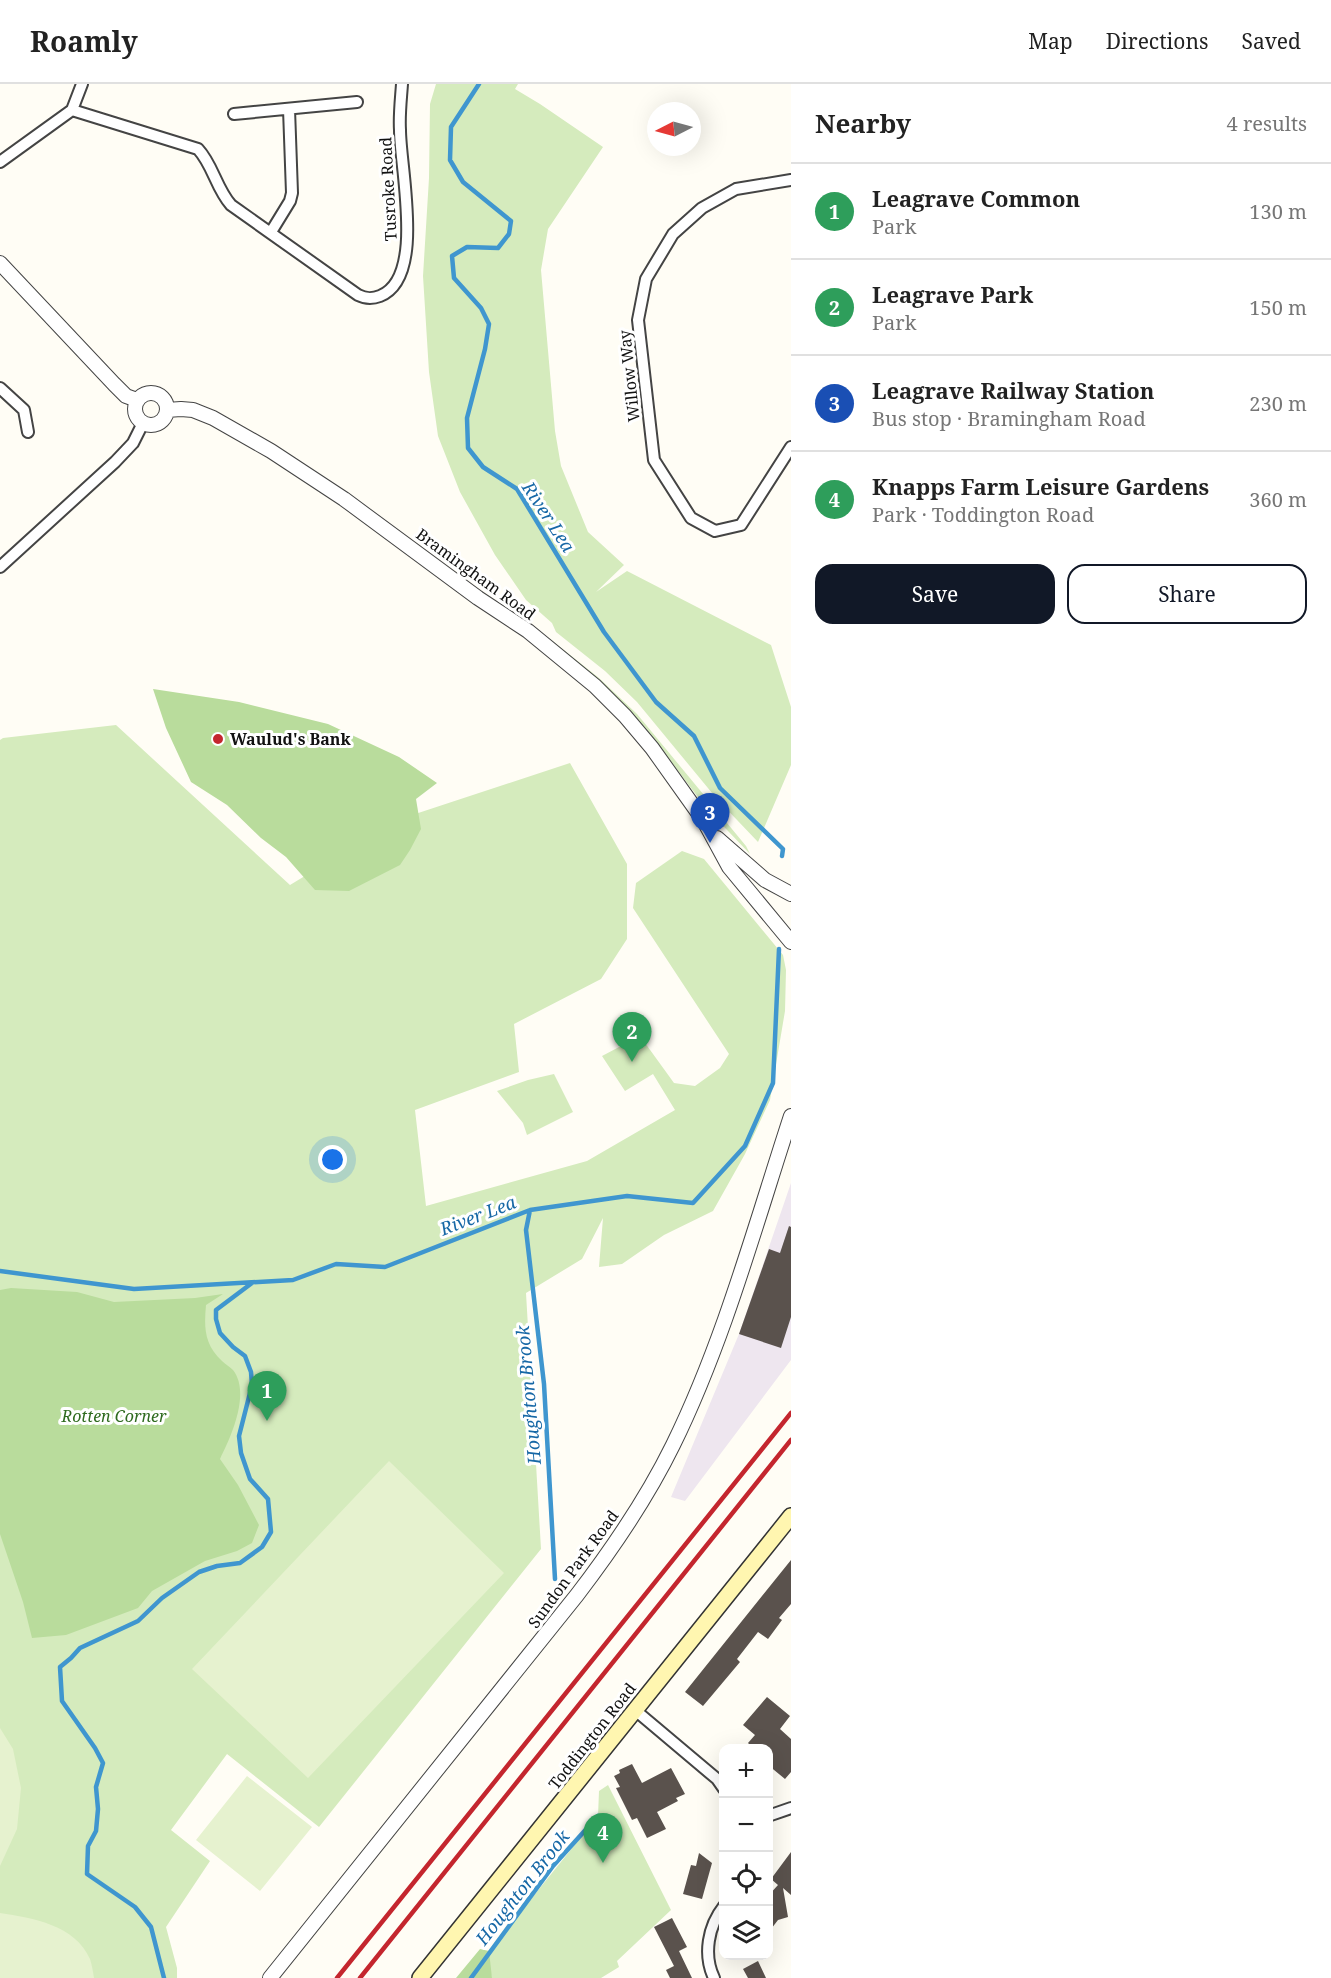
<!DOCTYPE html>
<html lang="en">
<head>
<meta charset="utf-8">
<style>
  :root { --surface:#fff; --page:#f6f6f6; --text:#222; --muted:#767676; --line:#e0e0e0; --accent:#111827 }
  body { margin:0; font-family:"Noto Serif",serif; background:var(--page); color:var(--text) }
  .controls { position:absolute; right:18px; bottom:18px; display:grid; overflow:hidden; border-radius:12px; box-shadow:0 6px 24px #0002 }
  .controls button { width:54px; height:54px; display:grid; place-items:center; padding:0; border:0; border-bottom:2px solid var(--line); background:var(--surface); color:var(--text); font:30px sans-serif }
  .compass { position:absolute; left:647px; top:18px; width:54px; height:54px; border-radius:50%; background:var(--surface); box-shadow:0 6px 24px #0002; rotate:264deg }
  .you { position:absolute; left:333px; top:1076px; width:21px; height:21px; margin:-15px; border:4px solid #fff; border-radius:50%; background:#1a73e8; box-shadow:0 0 0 9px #1a73e833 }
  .badge { display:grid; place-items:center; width:39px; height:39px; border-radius:50%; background:var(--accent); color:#fff; font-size:20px; font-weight:700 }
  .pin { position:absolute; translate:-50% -50px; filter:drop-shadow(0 2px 3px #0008) }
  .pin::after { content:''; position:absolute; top:32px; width:21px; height:18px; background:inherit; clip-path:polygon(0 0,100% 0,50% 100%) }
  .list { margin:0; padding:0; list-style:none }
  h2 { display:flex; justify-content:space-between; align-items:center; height:78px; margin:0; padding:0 24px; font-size:26px }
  h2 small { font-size:20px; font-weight:400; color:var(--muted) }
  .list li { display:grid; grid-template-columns:39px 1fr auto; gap:18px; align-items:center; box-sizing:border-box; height:96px; padding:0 24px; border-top:2px solid var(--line) }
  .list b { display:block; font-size:22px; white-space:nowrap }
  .list p { margin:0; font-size:20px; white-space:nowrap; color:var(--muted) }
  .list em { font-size:20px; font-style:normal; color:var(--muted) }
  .actions { display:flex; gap:12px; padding:18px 24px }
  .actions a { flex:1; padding:14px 0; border:2px solid var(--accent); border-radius:18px; text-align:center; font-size:21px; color:var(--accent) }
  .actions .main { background:var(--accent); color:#fff }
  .icon { flex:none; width:33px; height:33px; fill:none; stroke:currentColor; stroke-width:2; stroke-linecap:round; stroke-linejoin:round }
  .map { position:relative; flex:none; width:791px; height:1894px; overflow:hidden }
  header { display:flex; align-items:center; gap:36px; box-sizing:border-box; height:84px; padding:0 30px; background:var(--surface); border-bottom:2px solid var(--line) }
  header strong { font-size:28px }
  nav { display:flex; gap:33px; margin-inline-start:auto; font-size:21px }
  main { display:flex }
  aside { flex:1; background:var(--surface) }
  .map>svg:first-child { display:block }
</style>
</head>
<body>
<header>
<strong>Roamly</strong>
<nav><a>Map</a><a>Directions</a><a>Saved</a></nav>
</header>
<main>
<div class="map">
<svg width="791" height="1894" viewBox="0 0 791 1894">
  <rect width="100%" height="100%" fill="#fffdf5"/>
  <!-- industrial -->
  <path fill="#eee6ef" d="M 791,1099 L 791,1276 L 685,1417 L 671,1413 L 739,1250 Z"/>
  <!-- green -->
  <path fill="#d5ebbd" d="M 436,0 L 518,0 L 515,5 L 540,20 L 603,63 L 548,145 L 541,186 L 555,347 L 561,382 L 588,448 L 624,481 L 596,508 L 627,487 L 771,561 L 791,623 L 791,681 L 758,758 L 717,715 L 637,618 L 605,587 L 556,548 L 552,539 L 526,516 L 495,471 L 460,408 L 438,352 L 429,288 L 423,192 L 429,94 L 430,20 Z
    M 542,551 L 550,555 L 599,594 L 637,630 L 746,762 L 750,770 L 707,725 L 659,662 Z
    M 116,641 L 290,801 L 397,736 L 570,679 L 627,780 L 627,855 L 601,895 L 514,940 L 519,988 L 415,1026 L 426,1122 L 587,1077 L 675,1026 L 653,990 L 625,1007 L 602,972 L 640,952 L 674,999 L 695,1002 L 720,984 L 729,970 L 633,824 L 636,799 L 682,767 L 704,775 L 783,871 L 786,886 L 785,927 L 770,1016 L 745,1070 L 713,1127 L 664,1151 L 622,1180 L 599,1183 L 603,1134 L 582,1175 L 526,1209 L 541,1465 L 319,1743 L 227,1670 L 171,1746 L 210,1777 L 166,1843 L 177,1884 L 177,1894 L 0,1894 L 0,656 L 3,654 Z
    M 554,990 L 573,1028 L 527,1051 L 523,1039 L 497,1007 L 528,996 Z
    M 608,1701 L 671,1826 L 617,1877 L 619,1883 L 601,1894 L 492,1894 L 488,1879 L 489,1867 L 598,1732 L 599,1707 Z"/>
  <!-- forest -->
  <path fill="#b9dc9c" d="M 153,605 L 239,618 L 328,640 L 399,673 L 437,699 L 416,715 L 421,745 L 410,766 L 400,781 L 349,807 L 315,806 L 286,773 L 261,754 L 227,721 L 191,698 L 166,644 Z
    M 11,1204 L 77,1208 L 114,1218 L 195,1214 L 223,1210 L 206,1221 C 204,1243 204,1260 222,1277 C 225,1280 230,1283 233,1286 C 251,1309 231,1353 220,1375 L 238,1401 L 259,1441 L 252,1459 L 237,1467 L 205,1477 L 152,1507 L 138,1524 L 66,1551 L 32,1554 L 23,1518 L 0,1450 L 0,1206 Z
    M 480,1865 L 489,1867 L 492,1894 L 456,1894 Z"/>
  <!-- pitch -->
  <path fill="#e6f2cf" d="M 389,1377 L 504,1489 L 308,1694 L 192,1585 Z
    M 0,1644 L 13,1665 L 21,1704 L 17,1745 L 0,1782 Z
    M 247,1692 L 312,1743 L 260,1807 L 196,1756 Z
    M 0,1829 C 33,1834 75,1841 90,1875 C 92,1881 93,1888 94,1894 L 0,1894 Z"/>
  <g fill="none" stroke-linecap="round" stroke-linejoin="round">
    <!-- stream -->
    <path stroke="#3f96cf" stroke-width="4.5" d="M 479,0 L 451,43 L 450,76 L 463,98 L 511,137 L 509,150 L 498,164 L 467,163 L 452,172 L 454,194 L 481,224 L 489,240 L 485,265 L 467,334 L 468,364 L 483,383 L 517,405 L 604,548 L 656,618 L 694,652 L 720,704 L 783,765 L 782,772
      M 530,1126 L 526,1146 L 544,1300 L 555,1495
      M 0,1187 L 134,1205 L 293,1196 L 336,1180 L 385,1183 L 530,1126 L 627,1112 L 693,1119 L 745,1062 L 773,999 L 779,865
      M 164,1894 L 151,1843 L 135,1823 L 87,1790 L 88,1762 L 96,1747 L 98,1725 L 96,1703 L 103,1679 L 95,1664 L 62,1617 L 60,1583 L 71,1574 L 80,1564 L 138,1537 L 162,1514 L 199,1488 L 217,1482 L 240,1479 L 262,1463 L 271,1448 L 268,1415 L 250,1395 L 241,1369 L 239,1352 L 252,1301 L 251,1288 L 245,1272 L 233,1263 L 220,1249 L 216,1235 L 216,1226 L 252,1199
      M 471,1894 L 553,1782 L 598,1732"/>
  </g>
  <!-- building -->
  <path fill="#5a524d" d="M 789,1142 L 791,1143 L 791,1233 L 781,1264 L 739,1250 L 769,1165 L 780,1169 Z
    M 791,1476 L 791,1520 L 779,1534 L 782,1536 L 768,1555 L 758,1548 L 737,1575 L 740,1578 L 703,1622 L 685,1608 Z
    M 767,1613 L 790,1632 L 780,1645 L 791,1655 L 791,1688 L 785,1695 L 768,1681 L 768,1665 L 754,1665 L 748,1659 L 755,1651 L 743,1641 Z
    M 632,1680 L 642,1699 L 671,1684 L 685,1710 L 676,1714 L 678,1717 L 657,1728 L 666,1745 L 647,1754 L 637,1734 L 632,1736 L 616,1704 L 620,1703 L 614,1692 L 620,1689 L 619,1686 Z
    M 791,1768 L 791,1811 L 783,1804 L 788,1833 L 778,1836 L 768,1849 L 768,1812 L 778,1801 L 771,1795 Z
    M 699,1769 L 712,1779 L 702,1815 L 683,1810 L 691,1781 L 696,1782 Z
    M 672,1834 L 687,1863 L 679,1867 L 692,1894 L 670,1894 L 666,1886 L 674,1882 L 654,1843 Z
    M 758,1877 L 766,1894 L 748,1894 L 743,1885 Z"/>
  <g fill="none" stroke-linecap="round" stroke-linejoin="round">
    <!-- minor casing -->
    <g stroke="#444" stroke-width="14">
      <path id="minor" d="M 72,26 L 198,65 C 213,81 216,104 231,121 L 358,211 C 366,215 372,215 380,212 C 426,194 400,85 400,46 C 399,31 401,15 402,0
        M 234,30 L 357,18
        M 0,78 L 72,26 L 82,0
        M 791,96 L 736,105 L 702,124 L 673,150 L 646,195 L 638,236 L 654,376 L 691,434 L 715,447 L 741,441 L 791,363
        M 271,148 L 290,117 L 292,109 L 289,25
        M 0,304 L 24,326 L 28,348
        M 0,483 L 115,378 L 133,359 L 143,339
        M 635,1626 L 717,1695 L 724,1705
        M 768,1732 L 791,1724
        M 714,1894 C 703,1871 708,1842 724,1822"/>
    </g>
    <!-- tertiary casing -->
    <g stroke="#444" stroke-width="16">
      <path id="tertiary" d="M 0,179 L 114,300 L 126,312 L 137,316
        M135 325a16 16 0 1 1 32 0a16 16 0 1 1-32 0Z
        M 167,326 L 181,325 L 193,326 L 213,334 L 271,367 L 344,415 L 478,514 L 528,547 L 595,602 L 625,632 L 652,664 L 704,737 L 729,783 L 791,858
        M 717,754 L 765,796 L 791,810
        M 270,1894 L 577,1511 C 613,1464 647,1414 673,1361 C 724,1257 755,1142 791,1032"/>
    </g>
    <!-- secondary casing -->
    <g stroke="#333" stroke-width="18">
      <path id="secondary" d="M 420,1894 L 791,1432"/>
    </g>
    <!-- minor -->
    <use href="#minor" stroke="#fff" stroke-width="10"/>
    <!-- tertiary -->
    <use href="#tertiary" stroke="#fff" stroke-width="14"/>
    <!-- secondary -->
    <use href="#secondary" stroke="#fff6b0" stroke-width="15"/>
    <!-- rail -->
    <path stroke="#c4262e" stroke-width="4.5" d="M 337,1894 L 791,1329
      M 360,1894 L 791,1356"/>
  </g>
  <!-- markers -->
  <circle fill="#c4262e" stroke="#fff" stroke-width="2" cx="218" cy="655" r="6"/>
  <g text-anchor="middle" stroke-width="6" stroke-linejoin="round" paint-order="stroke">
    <!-- street labels -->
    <g font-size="16" fill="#111" stroke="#fff">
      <text transform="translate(388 105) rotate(-93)" y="6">Tusroke Road</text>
      <text transform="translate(629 292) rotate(-96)" y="6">Willow Way</text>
      <text transform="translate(476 490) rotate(36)" y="6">Bramingham Road</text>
      <text transform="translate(573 1485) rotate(-54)" y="6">Sundon Park Road</text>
      <text transform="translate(592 1652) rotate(-52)" y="6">Toddington Road</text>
    </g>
    <!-- poi labels -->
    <g font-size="16" font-weight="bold" fill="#111" stroke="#fff" text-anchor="start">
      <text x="230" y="661">Waulud's Bank</text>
    </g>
    <!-- park labels -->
    <g font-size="16" font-style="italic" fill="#2f6b1f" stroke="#fff">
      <text x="114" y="1338">Rotten Corner</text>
    </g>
    <!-- water labels -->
    <g font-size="18" font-style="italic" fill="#1768a6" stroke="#fff">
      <text transform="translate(548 433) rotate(57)" y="6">River Lea</text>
      <text transform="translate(478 1132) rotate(-21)" y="6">River Lea</text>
      <text transform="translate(529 1311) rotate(-95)" y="6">Houghton Brook</text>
      <text transform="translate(523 1804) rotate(-52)" y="6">Houghton Brook</text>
    </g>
  </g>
</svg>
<div class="controls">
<button>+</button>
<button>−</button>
<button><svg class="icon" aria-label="locate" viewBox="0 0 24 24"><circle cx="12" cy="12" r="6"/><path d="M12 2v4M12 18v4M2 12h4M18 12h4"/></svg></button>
<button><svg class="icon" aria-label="layers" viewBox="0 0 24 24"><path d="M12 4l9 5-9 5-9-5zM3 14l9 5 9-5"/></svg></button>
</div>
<svg class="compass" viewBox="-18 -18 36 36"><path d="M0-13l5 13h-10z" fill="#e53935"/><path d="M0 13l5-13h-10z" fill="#767676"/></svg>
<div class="you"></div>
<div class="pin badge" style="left:267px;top:1337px;background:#2e9e5b">1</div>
<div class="pin badge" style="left:632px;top:978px;background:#2e9e5b">2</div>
<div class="pin badge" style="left:710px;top:759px;background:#1a4fb4">3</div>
<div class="pin badge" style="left:603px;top:1779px;background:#2e9e5b">4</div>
</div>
<aside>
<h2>Nearby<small>4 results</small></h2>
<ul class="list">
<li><span class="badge" style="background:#2e9e5b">1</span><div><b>Leagrave Common</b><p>Park</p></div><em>130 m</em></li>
<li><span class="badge" style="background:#2e9e5b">2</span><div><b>Leagrave Park</b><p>Park</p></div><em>150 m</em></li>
<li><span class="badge" style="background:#1a4fb4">3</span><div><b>Leagrave Railway Station</b><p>Bus stop · Bramingham Road</p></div><em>230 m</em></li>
<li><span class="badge" style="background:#2e9e5b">4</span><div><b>Knapps Farm Leisure Gardens</b><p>Park · Toddington Road</p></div><em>360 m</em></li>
</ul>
<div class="actions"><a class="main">Save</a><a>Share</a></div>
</aside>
</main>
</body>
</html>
